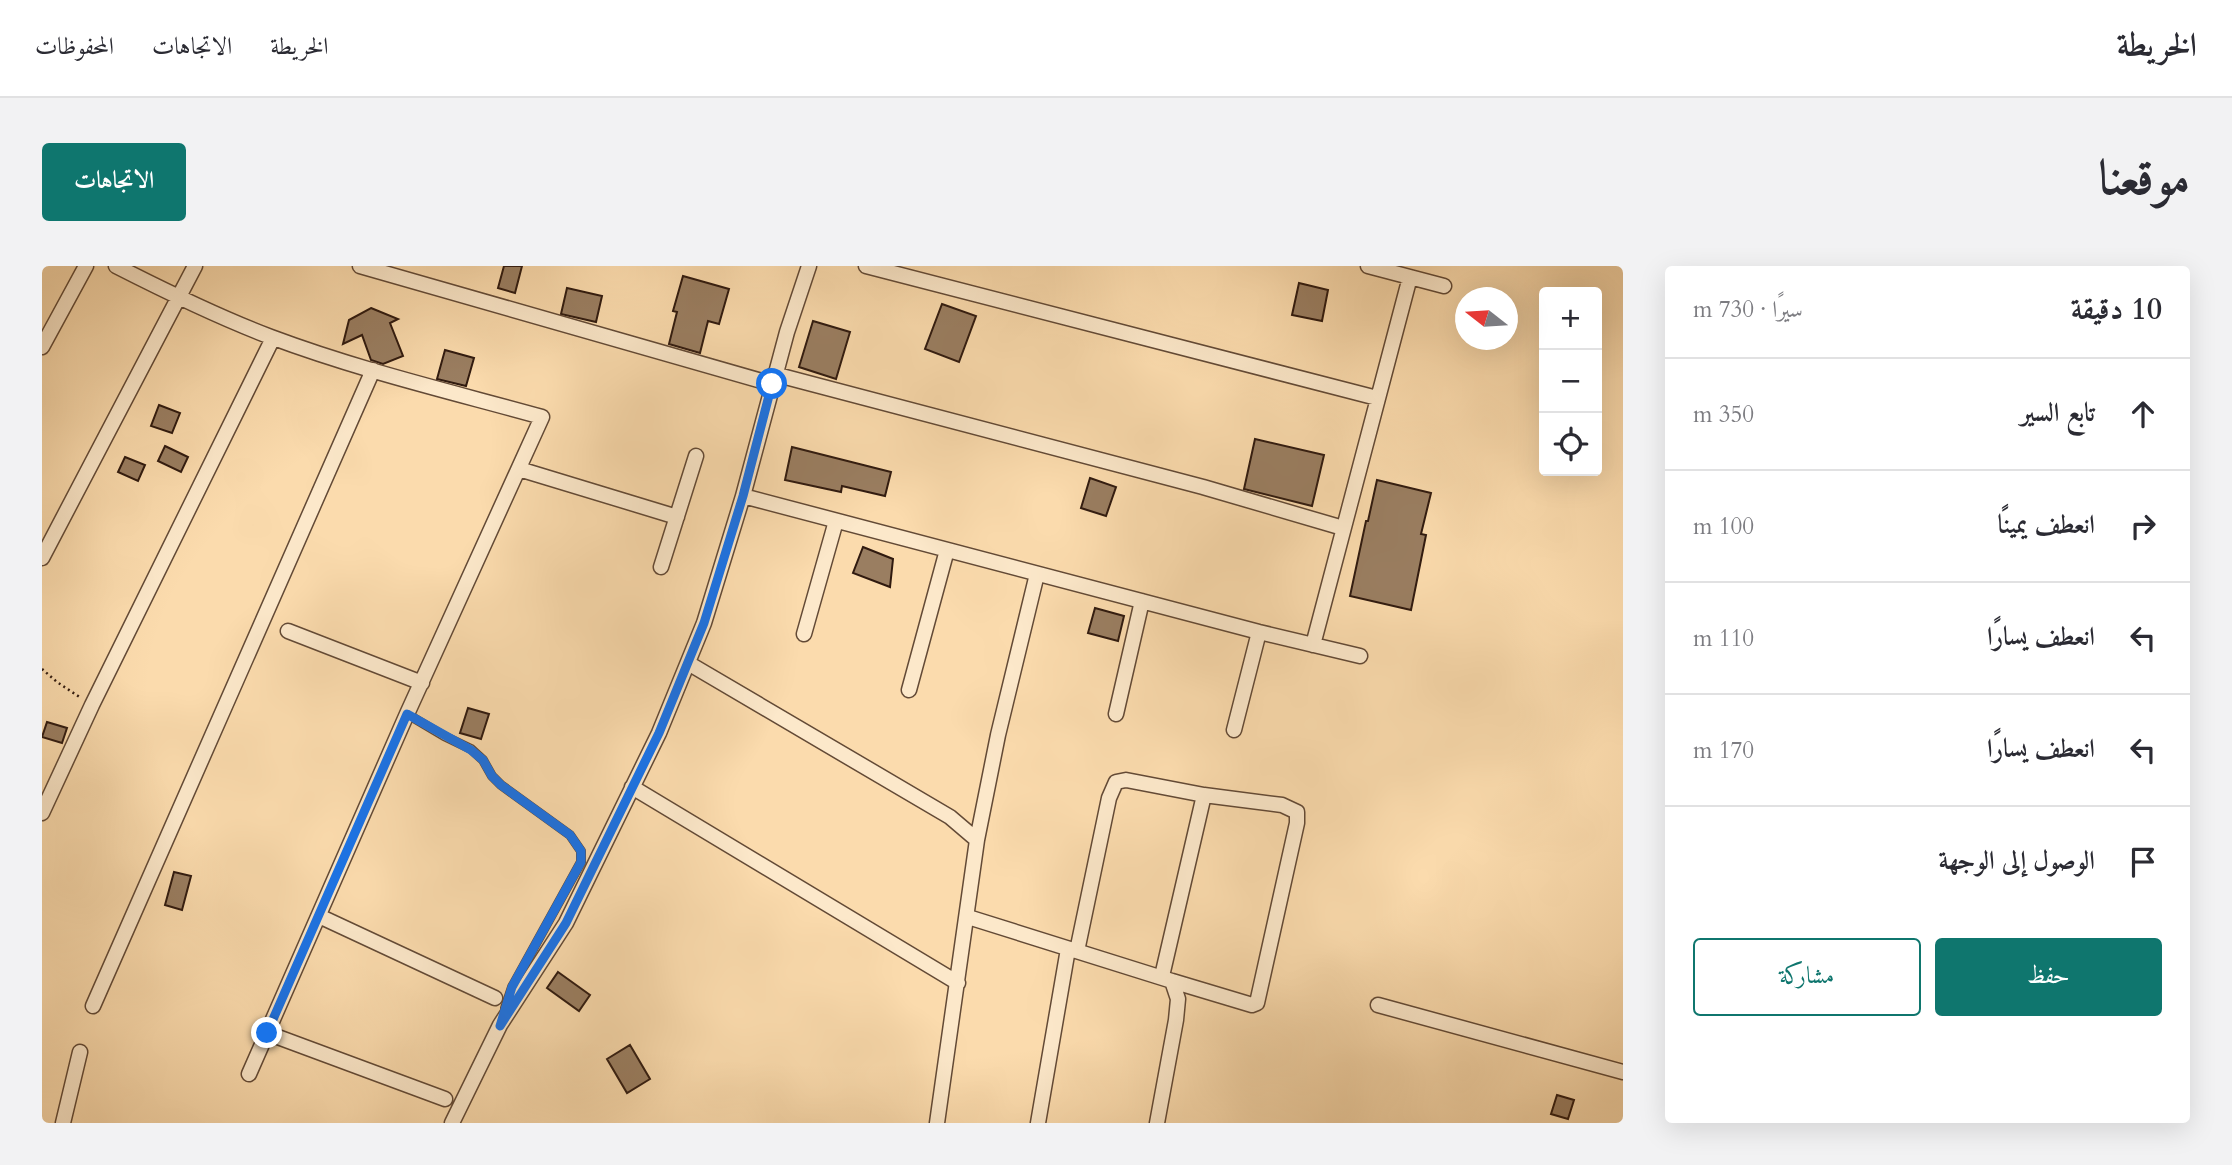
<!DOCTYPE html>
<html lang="ar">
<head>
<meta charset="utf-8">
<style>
  :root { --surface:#fff; --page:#f2f2f3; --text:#2b2b33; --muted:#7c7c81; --line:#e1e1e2; --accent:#0f766e }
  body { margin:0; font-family:Cardo,Amiri,serif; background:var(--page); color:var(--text); direction:rtl }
  .controls { position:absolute; right:21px; top:21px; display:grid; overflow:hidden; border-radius:7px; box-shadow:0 7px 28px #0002 }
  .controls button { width:63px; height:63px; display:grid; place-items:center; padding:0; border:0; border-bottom:2px solid var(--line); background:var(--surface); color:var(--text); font:35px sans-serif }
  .compass { position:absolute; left:1413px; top:21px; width:63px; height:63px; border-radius:50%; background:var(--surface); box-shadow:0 7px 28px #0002; rotate:287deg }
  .stop { position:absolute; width:21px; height:21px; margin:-16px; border:5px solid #1a73e8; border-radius:50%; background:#fff }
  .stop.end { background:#1a73e8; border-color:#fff; box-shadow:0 2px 7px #0008 }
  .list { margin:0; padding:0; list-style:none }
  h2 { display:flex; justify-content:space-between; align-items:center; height:91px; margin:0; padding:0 28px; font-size:30px }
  h2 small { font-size:23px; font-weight:400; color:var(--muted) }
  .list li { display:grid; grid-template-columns:46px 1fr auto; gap:21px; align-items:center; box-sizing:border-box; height:112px; padding:0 28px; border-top:2px solid var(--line) }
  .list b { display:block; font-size:26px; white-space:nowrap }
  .list em { font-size:23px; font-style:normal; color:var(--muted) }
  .actions { display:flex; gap:14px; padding:21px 28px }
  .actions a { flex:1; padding:16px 0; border:2px solid var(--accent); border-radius:7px; text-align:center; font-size:24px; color:var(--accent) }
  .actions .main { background:var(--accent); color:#fff }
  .icon { flex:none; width:38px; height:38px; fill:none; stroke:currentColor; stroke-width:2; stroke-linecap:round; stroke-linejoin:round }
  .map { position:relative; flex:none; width:1581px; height:857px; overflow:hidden; direction:ltr; border-radius:7px }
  header { display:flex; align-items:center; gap:42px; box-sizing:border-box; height:98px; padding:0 35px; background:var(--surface); border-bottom:2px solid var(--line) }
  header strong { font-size:33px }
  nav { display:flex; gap:38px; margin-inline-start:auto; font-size:24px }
  .intro { display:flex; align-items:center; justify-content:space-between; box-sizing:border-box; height:168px; padding:0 42px }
  h1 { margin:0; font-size:49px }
  .button { padding:18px 32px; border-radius:7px; background:var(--accent); color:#fff; font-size:24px; font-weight:700 }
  main { display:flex; gap:42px; padding:0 42px }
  aside { flex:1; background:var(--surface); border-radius:7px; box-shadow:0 7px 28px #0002 }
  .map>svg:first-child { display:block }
</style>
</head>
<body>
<header>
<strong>الخريطة</strong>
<nav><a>الخريطة</a><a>الاتجاهات</a><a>المحفوظات</a></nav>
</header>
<div class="intro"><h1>موقعنا</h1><a class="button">الاتجاهات</a></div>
<main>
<aside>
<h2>10 دقيقة<small>سيرًا · 730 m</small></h2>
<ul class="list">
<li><svg class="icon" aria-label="ahead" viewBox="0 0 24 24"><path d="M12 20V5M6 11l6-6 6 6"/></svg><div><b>تابع السير</b></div><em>350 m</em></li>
<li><svg class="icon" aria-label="right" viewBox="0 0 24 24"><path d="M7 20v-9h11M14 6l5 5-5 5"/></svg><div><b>انعطف يمينًا</b></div><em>100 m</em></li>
<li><svg class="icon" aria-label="left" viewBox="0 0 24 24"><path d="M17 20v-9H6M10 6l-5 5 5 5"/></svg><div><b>انعطف يسارًا</b></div><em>110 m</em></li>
<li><svg class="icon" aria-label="left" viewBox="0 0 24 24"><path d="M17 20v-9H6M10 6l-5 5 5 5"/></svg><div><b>انعطف يسارًا</b></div><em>170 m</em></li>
<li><svg class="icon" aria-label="arrive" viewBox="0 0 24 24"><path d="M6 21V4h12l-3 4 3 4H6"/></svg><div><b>الوصول إلى الوجهة</b></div></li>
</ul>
<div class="actions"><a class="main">حفظ</a><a>مشاركة</a></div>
</aside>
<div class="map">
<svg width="1581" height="857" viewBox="0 0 1581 857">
  <rect width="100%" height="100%" fill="#fbdbad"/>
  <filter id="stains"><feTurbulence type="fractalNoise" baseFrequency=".00286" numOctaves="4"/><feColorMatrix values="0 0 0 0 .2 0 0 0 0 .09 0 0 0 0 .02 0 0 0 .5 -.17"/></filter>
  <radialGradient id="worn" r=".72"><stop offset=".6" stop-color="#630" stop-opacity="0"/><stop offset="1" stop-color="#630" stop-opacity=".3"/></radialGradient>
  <!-- building -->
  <path fill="#9a7e61" stroke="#301a0f" stroke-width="2" d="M 462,0 L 480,0 L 473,27 L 456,22 Z
    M 641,10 L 687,23 L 677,58 L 666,55 L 658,87 L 627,78 L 635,46 L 631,45 Z
    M 1257,17 L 1286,24 L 1280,55 L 1250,49 Z
    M 525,22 L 560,30 L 554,56 L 519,48 Z
    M 900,38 L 934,50 L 917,96 L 883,83 Z
    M 329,42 L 356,53 L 348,57 L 361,90 L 341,98 L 329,94 L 320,69 L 301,78 L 307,54 Z
    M 771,55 L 808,66 L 794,113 L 757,101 Z
    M 403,84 L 432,92 L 424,120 L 395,113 Z
    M 117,139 L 138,147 L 130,167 L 109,160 Z
    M 1213,173 L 1282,189 L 1270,240 L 1202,223 Z
    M 123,180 L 146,191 L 139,206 L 116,195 Z
    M 750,181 L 849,206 L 843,230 L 800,220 L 799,226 L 743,214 Z
    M 83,191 L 103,199 L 96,215 L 76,206 Z
    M 1048,212 L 1074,221 L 1064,250 L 1039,242 Z
    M 1335,214 L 1389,227 L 1379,268 L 1384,269 L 1369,344 L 1308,330 L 1324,255 L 1326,255 Z
    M 821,281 L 851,293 L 848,321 L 811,307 Z
    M 1053,342 L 1082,350 L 1076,375 L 1046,367 Z
    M 426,442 L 447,448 L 439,473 L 418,467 Z
    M 5,456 L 25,462 L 20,477 L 0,471 Z
    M 132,606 L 149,610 L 140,644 L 123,639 Z
    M 516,706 L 548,729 L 537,745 L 505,722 Z
    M 588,779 L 608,813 L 585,827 L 565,793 Z
    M 1515,829 L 1532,834 L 1526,853 L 1509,848 Z"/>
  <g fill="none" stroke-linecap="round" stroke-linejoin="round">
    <!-- service casing -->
    <g stroke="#634a36" stroke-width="10">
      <path id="service" d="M 365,448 L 402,470 L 429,483 L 441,494 L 450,510 L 459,519 L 528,569 L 539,585 L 539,596 L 470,721 L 463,742"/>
    </g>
    <!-- minor casing -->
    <g stroke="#634a36" stroke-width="17">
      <path id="minor" d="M 74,0 C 125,26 176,51 229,71 C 317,104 410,126 500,151 L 365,448 L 207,808
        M 318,0 L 730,118
        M 824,0 L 1335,132
        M 1326,0 L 1402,20
        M 0,81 L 44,0
        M 732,108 L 1161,221 L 1301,262
        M 477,203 L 635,251
        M 701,230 L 1217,366 L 1318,390
        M 0,292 L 153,0
        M 619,301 L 654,190
        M 246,365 L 380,417
        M 762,368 L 794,255
        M 1271,379 L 1368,11
        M 646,397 L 908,551 L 935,574 L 895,857
        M 867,424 L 905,284
        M 1074,448 L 1100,335
        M 1192,464 L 1217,366
        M 590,521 L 916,717
        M 0,547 L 50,439 L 231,72
        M 935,574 L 956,469 L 995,308
        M 277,650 L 453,732
        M 926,651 L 1130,715 L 1136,733 L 1134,754 L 1115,857
        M 1035,685 L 1067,532 L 1074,516 L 1084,514 L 1162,529 L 1240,539 L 1255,546 L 1255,557 L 1215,737 L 1210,739 L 1130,715
        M 1120,710 L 1162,529
        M 1336,739 L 1581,806
        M 51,740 L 331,104
        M 225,767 L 403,833
        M 21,857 L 38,786
        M 410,857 L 458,759 L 524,657 L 617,467 L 662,357 L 701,230 L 745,66 L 767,0
        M 996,857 L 1026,683"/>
    </g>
    <!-- path -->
    <path stroke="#301a0f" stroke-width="2.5" stroke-dasharray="2 3.5" stroke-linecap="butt" d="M 0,403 L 15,416 L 39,432"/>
    <!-- service -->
    <use href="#service" stroke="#fce8ca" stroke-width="7"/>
    <!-- minor -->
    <use href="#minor" stroke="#fce8ca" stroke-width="14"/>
  </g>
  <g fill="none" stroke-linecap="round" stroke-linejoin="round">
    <!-- route -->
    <path stroke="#1a73e8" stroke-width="9" d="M 225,767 L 365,448 L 429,484 L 441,494 L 450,510 L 459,519 L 528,569 L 539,585 L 539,596 L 470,721 L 458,760 L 524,657 L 617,467 L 662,357 L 701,230 L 730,118"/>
  </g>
  <rect width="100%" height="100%" filter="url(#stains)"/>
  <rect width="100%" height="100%" fill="url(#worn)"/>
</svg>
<div class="controls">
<button>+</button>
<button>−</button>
<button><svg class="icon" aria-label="locate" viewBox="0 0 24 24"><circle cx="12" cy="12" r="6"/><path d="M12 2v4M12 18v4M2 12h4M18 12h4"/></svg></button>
</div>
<svg class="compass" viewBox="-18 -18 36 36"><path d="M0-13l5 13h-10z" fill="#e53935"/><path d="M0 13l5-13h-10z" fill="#7c7c81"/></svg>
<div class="stop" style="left:730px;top:118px"></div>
<div class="stop end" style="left:225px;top:767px"></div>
</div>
</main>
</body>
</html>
